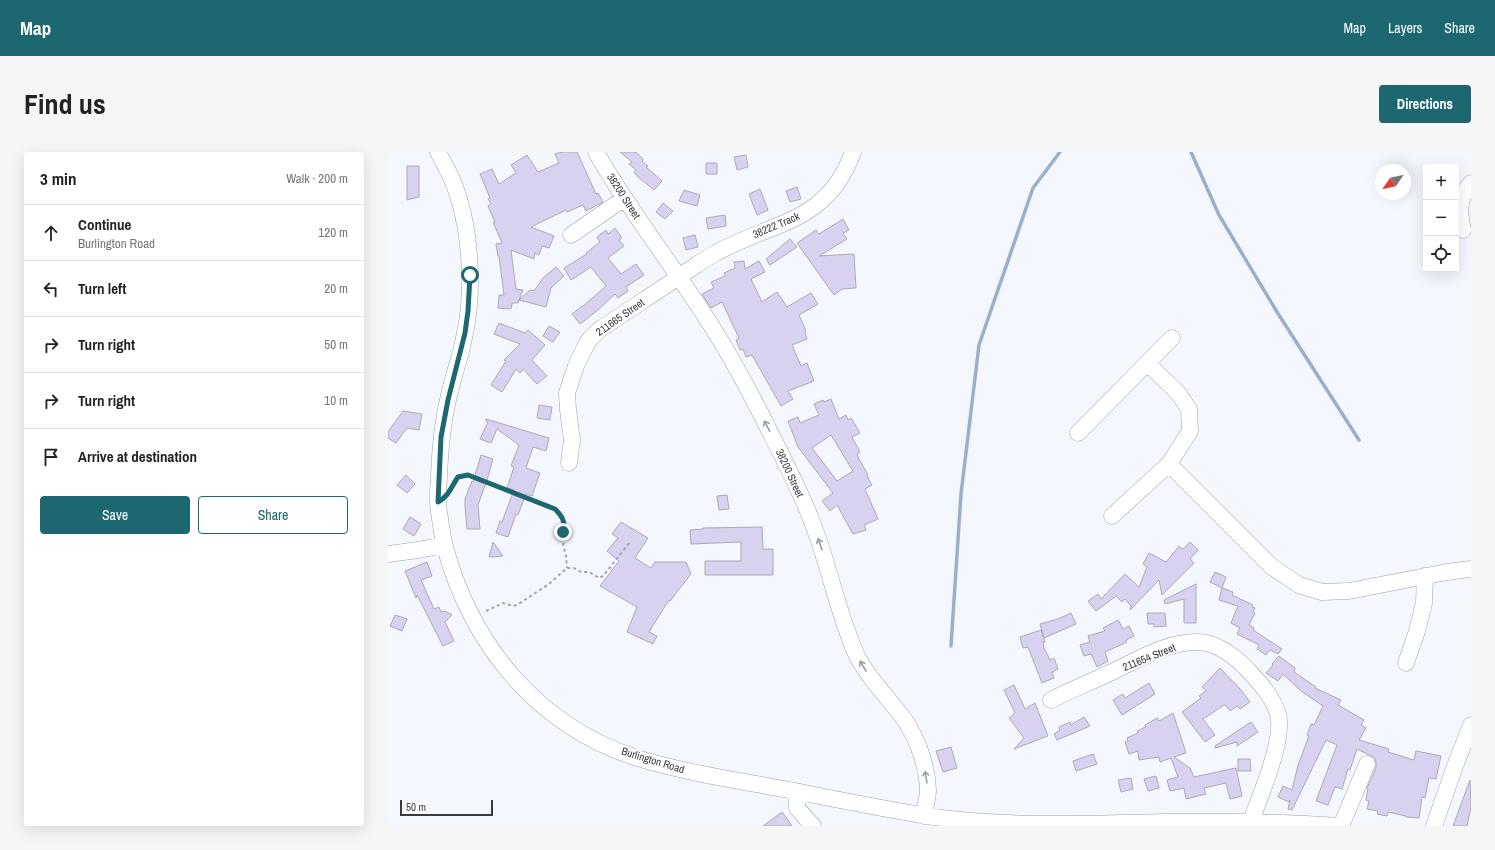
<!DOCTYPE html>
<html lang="en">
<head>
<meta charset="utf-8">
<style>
  :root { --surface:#fff; --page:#f6f6f6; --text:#222; --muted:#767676; --line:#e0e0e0; --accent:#1c6770 }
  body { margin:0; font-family:"Archivo Narrow",sans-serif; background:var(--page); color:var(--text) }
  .controls { position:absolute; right:12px; top:12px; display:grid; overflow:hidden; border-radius:4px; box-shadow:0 4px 16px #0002 }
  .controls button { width:36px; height:36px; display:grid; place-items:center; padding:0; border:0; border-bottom:1px solid var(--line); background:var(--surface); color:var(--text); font:20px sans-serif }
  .compass { position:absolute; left:987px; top:12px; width:36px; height:36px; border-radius:50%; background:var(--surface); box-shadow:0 4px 16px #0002; rotate:236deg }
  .scale { position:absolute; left:12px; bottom:10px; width:93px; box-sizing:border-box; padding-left:4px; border:2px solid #393b3f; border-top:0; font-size:11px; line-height:14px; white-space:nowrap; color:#393b3f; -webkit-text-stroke:3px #fff; paint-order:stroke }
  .stop { position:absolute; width:12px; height:12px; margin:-9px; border:3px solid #1c6770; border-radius:50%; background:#fff }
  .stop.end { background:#1c6770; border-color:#fff; box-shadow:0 1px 4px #0008 }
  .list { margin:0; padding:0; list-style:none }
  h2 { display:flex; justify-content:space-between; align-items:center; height:52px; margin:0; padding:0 16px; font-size:17px }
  h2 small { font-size:13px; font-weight:400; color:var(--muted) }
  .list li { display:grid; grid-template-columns:26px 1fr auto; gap:12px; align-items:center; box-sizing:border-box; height:56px; padding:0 16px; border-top:1px solid var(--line) }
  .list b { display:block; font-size:15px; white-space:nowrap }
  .list p { margin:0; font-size:13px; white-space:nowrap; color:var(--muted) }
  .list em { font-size:13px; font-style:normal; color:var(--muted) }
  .actions { display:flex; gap:8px; padding:12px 16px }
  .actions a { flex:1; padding:9px 0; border:1px solid var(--accent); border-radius:4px; text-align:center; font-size:14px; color:var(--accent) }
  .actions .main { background:var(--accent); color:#fff }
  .icon { flex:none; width:22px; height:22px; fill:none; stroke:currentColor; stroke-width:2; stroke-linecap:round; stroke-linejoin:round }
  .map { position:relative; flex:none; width:1083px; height:674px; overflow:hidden; border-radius:4px }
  header { display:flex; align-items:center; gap:24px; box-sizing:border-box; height:56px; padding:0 20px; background:var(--accent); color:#fff }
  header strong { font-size:19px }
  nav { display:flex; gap:22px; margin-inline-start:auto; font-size:14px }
  .intro { display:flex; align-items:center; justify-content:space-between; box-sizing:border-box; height:96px; padding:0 24px }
  h1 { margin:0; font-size:28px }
  .button { padding:10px 18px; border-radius:4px; background:var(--accent); color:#fff; font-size:14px; font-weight:700 }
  main { display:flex; gap:24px; padding:0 24px }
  aside { flex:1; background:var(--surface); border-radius:4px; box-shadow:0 4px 16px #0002 }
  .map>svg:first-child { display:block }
</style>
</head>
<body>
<header>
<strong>Map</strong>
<nav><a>Map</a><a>Layers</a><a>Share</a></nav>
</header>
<div class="intro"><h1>Find us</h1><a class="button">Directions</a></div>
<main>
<aside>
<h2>3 min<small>Walk · 200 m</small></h2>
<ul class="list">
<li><svg class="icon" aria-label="ahead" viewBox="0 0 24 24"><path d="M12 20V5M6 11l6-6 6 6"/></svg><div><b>Continue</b><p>Burlington Road</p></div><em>120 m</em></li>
<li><svg class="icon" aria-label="left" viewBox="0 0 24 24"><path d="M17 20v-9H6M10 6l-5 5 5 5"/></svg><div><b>Turn left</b></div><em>20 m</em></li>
<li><svg class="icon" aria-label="right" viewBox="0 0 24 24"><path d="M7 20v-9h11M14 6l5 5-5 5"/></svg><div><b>Turn right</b></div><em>50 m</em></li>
<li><svg class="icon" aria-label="right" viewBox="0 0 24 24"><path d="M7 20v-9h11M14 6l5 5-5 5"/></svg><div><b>Turn right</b></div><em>10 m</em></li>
<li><svg class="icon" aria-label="arrive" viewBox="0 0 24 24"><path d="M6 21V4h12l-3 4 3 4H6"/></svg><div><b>Arrive at destination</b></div></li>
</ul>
<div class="actions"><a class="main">Save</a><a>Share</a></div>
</aside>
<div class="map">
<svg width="1083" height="674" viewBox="0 0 1083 674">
  <rect width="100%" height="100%" fill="#f4f7fd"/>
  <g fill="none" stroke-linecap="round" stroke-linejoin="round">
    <!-- stream -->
    <path stroke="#9cafca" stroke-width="3.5" d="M 803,0 L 831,63 L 889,160 L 971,288
      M 563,494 L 573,342 L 591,193 L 645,36 L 672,0"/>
  </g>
  <!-- building -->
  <path fill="#d9d1f0" stroke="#aca9b4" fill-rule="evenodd" d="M 174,0 L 189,0 L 208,42 L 210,41 L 215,50 L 198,59 L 195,53 L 179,60 L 178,58 L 143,75 L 166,84 L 161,96 L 154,94 L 151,103 L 147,101 L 146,107 L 123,98 L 128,137 L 135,138 L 130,151 L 124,151 L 123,157 L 110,156 L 111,143 L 116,143 L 111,104 L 110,104 L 108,92 L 114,91 L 105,70 L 107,70 L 100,54 L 103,52 L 100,47 L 102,46 L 92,22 L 104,17 L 111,32 L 128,21 L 123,13 L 139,3 L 150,20 L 171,11 L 167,2 Z
    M 232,0 L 248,0 L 255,7 L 254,9 L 260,14 L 258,15 L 274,29 L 266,38 L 250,25 L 246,20 L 248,18 L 241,12 L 244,10 Z
    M 358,3 L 360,15 L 349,18 L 346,5 Z
    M 318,11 L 329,11 L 329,22 L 318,22 Z
    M 19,14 L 31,14 L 31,45 L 19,48 Z
    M 409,35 L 413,47 L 402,50 L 398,39 Z
    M 372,37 L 380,58 L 369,63 L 361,42 Z
    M 296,38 L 312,43 L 309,54 L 291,49 Z
    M 275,51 L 285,59 L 277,67 L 268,60 Z
    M 337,63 L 338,74 L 320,77 L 318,66 Z
    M 455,67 L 461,78 L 455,81 L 459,87 L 431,104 L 466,102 L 468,136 L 454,137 L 446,143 L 409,91 L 428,78 L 431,82 Z
    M 227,76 L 234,86 L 231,88 L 236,94 L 220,106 L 233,122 L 248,112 L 256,123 L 238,135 L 240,139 L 230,146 L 227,142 L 210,158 L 192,172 L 184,162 L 194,154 L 194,155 L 218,134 L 203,115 L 183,128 L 176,116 L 199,102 L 198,101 L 212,90 L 209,85 L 218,78 L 220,82 Z
    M 307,83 L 310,95 L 298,98 L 295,86 Z
    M 402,87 L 409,95 L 382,113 L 378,107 Z
    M 356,109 L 357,117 L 371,109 L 377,120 L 363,127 L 374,150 L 389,140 L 399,155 L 423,141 L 430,152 L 411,163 L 418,179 L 417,180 L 419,187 L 404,193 L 413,214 L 419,211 L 426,229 L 400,239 L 405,247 L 393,254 L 364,203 L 358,205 L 355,197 L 352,198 L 348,188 L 351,186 L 334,150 L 323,156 L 314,142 L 326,136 L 323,130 L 337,124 L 336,121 L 347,116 L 346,110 Z
    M 168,115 L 176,124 L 163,136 L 158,155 L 131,148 L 142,138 L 146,139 L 155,126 Z
    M 111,171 L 137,181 L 140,178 L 157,193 L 144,208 L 159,224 L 149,232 L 135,217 L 132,221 L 128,217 L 114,240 L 103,233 L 118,209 L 116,208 L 132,192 L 106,182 Z
    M 161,174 L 172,180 L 165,190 L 155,184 Z
    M 443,247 L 451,267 L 458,263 L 460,268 L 463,266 L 472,281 L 464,285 L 472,300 L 469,302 L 471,307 L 480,323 L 479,324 L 484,333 L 477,337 L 490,367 L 476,373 L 478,378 L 465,382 L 449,353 L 442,359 L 434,349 L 445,341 L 410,295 L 400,269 L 410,265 L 412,271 L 431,263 L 426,252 L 435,248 L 436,250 ZM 443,283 L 465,319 L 449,329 L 424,296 Z
    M 151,253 L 164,255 L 162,268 L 149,266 Z
    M 15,259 L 34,262 L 31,278 L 19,276 L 8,291 L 0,286 L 0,280 Z
    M 98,267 L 161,286 L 158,299 L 145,295 L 138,316 L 152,321 L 144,344 L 138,342 L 130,363 L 128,362 L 120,385 L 108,381 L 112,369 L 114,370 L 126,338 L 119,336 L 126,315 L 123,314 L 131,293 L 109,277 L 103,291 L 92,287 L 100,270 L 97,268 Z
    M 93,303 L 105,307 L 99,328 L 90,353 L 92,377 L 79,377 L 77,355 L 77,347 L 84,329 L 85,330 Z
    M 18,323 L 27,332 L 19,341 L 9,333 Z
    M 339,343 L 341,357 L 331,358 L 329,344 Z
    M 22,365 L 33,372 L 26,384 L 15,377 Z
    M 233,370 L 260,386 L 247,406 L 263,416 L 267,410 L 298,410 L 303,422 L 282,449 L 281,448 L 261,480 L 269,484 L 265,492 L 239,480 L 249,455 L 212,434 L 231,409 L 219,399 L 230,386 L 224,382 Z
    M 374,375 L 375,397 L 385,397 L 385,423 L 317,423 L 317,409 L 353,409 L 353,390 L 303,392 L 302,378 L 315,377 L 315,376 Z
    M 105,390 L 115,404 L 101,405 Z
    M 802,390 L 810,398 L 802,407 L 806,411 L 774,443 L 771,428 L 742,458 L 743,454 L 737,447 L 734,450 L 728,444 L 708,459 L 700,449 L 710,442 L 713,447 L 737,422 L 751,435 L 759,415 L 755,412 L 761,401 L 778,410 L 791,394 L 795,397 Z
    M 39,410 L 44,424 L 33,428 L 46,457 L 51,455 L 53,460 L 57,459 L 64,463 L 57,470 L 66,489 L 55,494 L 29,443 L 28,446 L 17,419 Z
    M 827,420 L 838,425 L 834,436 L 822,430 Z
    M 808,432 L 808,471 L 796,471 L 796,447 L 777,452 L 776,448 Z
    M 834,436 L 845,440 L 844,443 L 865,453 L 864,455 L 867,456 L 865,461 L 867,461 L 861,473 L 866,476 L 865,478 L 894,497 L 890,502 L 882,498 L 878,503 L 869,497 L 871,493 L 849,482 L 852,476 L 843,471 L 850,454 L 831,448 Z
    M 683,461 L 688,472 L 656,486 L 652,472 L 670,467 Z
    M 759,461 L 777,461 L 778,474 L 766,475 L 766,472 L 760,472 Z
    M 7,463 L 19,467 L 14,479 L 2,474 Z
    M 730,468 L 735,477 L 741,474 L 746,484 L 738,488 L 739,489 L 737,491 L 717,500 L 720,509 L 709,515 L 703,502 L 696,504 L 692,493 L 702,490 L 700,484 L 717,479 L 715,476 Z
    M 653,478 L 657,490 L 655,490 L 656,496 L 662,508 L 666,506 L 670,517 L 664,520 L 666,526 L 654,531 L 640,495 L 635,496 L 632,485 Z
    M 891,504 L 907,516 L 906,520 L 928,535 L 927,536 L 953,548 L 950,553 L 976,568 L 973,573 L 978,576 L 971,588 L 1001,597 L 1000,600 L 1026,608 L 1028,599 L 1053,604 L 1048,627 L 1041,626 L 1037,646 L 1034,645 L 1031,666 L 1018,665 L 1018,664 L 1000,660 L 999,664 L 989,662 L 990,659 L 979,657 L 981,649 L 978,648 L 980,636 L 979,636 L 988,616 L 988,610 L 987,606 L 969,597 L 962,618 L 960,617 L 954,637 L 947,635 L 940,653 L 928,649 L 949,593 L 938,588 L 904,658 L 900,657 L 902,648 L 901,650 L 890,645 L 895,634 L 904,638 L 910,613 L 921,584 L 919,583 L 923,572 L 926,573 L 935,554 L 913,539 L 895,522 L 890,529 L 878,521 L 885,513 L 884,512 Z
    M 832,516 L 853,538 L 862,550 L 852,557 L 849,554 L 842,559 L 837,553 L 836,553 L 815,567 L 827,583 L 817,590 L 794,560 L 813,546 L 811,544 L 818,539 L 814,535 Z
    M 761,531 L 767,542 L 734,563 L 725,548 L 735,542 L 737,546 Z
    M 626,533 L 637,557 L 647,551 L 660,584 L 626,597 L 636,586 L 621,566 L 627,561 L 616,538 Z
    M 785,561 L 798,601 L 786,605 L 802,616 L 806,625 L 848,616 L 854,644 L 842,647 L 838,631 L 816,636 L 818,642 L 798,647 L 796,636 L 782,639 L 779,628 L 790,625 L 783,606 L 772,610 L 771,605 L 751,608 L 750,599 L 741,602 L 737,590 L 740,589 L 739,586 L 750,581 L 749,579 L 758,575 L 757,573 L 769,566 L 771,569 Z
    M 696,565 L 702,574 L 669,588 L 666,582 L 672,578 L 671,575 L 682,570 L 683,573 Z
    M 863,570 L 870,580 L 849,594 L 849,590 L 827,596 L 827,594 Z
    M 563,595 L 569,616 L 555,620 L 548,599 Z
    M 705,602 L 709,612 L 688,619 L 685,609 Z
    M 850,607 L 862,607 L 863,619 L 850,619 Z
    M 768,624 L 771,636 L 760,639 L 756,627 Z
    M 743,626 L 745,637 L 733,640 L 730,628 Z
    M 1082,628 L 1083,655 L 1079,674 L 1065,674 Z
    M 394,660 L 404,674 L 375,674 Z"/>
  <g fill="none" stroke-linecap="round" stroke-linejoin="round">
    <!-- minor casing -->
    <g stroke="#9ea1ab" stroke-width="17">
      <path id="minor" d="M 50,0 C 54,8 59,17 63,25 C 83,71 87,138 76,186 C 72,207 64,227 60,248 C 54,273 52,299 51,325 C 50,337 49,348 51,360 C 53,372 54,384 57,395 C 84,494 150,574 249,606 C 299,621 351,629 402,638 C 446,647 490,656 534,663 C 562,668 591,670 619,671 C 671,674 723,671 775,670 C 835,669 893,670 952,674
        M 208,0 C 244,64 291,120 329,183 C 345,208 359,235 373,262 C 391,299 412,336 426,375 C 442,417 450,462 469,504 C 479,524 495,540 509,558 C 527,579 539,610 540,638 C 540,646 537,655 536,664
        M 1075,78 C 1071,61 1070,45 1083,31
        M 183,83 L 237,46
        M 690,281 L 784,186
        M 181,311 L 184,288 L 180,258 L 179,241 L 188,214 L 196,197 L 201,188 L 211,178 C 239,159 267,141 295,122 C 306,115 316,107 328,101 C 385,69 439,72 465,0
        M 781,312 L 884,415 L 911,433 L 934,440 L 961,439 L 1059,420 L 1083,417
        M 724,364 L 781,312 L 802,279 L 801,257 L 790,241 L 760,212
        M 0,402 L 30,398 L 56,393
        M 1018,511 L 1029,479 L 1036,451 L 1037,424
        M 663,548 C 683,538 705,529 726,519 C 751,507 779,490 808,490 C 826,489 845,503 857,515 C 871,530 884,543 890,562 C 897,586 872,645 863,669
        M 409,640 L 409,656 L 425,674
        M 953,674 L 979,612
        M 1046,674 L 1067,614 L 1083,573"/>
    </g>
    <!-- path -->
    <path stroke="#a2a4a9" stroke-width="2" stroke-dasharray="3 3" stroke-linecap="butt" d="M 65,332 L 70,325 L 80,323 L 167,357 L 173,362 L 176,372 L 175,380 L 177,387 L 175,393 L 178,403 L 179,416
      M 98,459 L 115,451 L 125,454 L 129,453 L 161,432 L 179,416 L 186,416 L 193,420 L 201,420 L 211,426 L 215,424 L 242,390"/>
    <!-- minor -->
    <use href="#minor" stroke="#fff" stroke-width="16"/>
  </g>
  <!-- one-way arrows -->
  <defs><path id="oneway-shaft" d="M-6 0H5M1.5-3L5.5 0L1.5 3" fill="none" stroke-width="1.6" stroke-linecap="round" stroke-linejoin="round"/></defs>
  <g stroke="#9c9d9f">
    <use href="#oneway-shaft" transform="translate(379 274) rotate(-117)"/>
    <use href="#oneway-shaft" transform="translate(432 392) rotate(-109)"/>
    <use href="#oneway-shaft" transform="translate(475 514) rotate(-121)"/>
    <use href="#oneway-shaft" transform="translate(538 625) rotate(-99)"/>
  </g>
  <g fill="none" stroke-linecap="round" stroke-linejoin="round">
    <!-- route -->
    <path stroke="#1c6770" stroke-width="5" d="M 82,123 L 80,159 L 77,181 L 60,248 L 53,285 L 50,350 C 61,344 63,335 70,325 L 80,323 L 167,357 C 174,364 178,370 175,380"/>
  </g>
  <g text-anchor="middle" stroke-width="4" stroke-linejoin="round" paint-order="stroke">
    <!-- street labels -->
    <g font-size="11" fill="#393b3f" stroke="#fff">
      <text transform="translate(236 44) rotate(57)" y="4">38200 Street</text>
      <text transform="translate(388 73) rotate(-23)" y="4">38222 Track</text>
      <text transform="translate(232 165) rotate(-35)" y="4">211665 Street</text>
      <text transform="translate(402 321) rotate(65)" y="4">38200 Street</text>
      <text transform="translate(761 505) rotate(-22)" y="4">211654 Street</text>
      <text transform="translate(265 608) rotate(17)" y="4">Burlington Road</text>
    </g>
  </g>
</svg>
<div class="controls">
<button>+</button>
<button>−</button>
<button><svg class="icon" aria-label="locate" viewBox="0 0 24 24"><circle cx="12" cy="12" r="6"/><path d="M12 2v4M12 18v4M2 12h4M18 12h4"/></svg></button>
</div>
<svg class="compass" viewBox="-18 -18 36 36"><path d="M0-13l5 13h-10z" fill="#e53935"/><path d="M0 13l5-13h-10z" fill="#767676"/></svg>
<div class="scale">50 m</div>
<div class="stop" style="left:82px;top:123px"></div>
<div class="stop end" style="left:175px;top:380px"></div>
</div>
</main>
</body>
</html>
